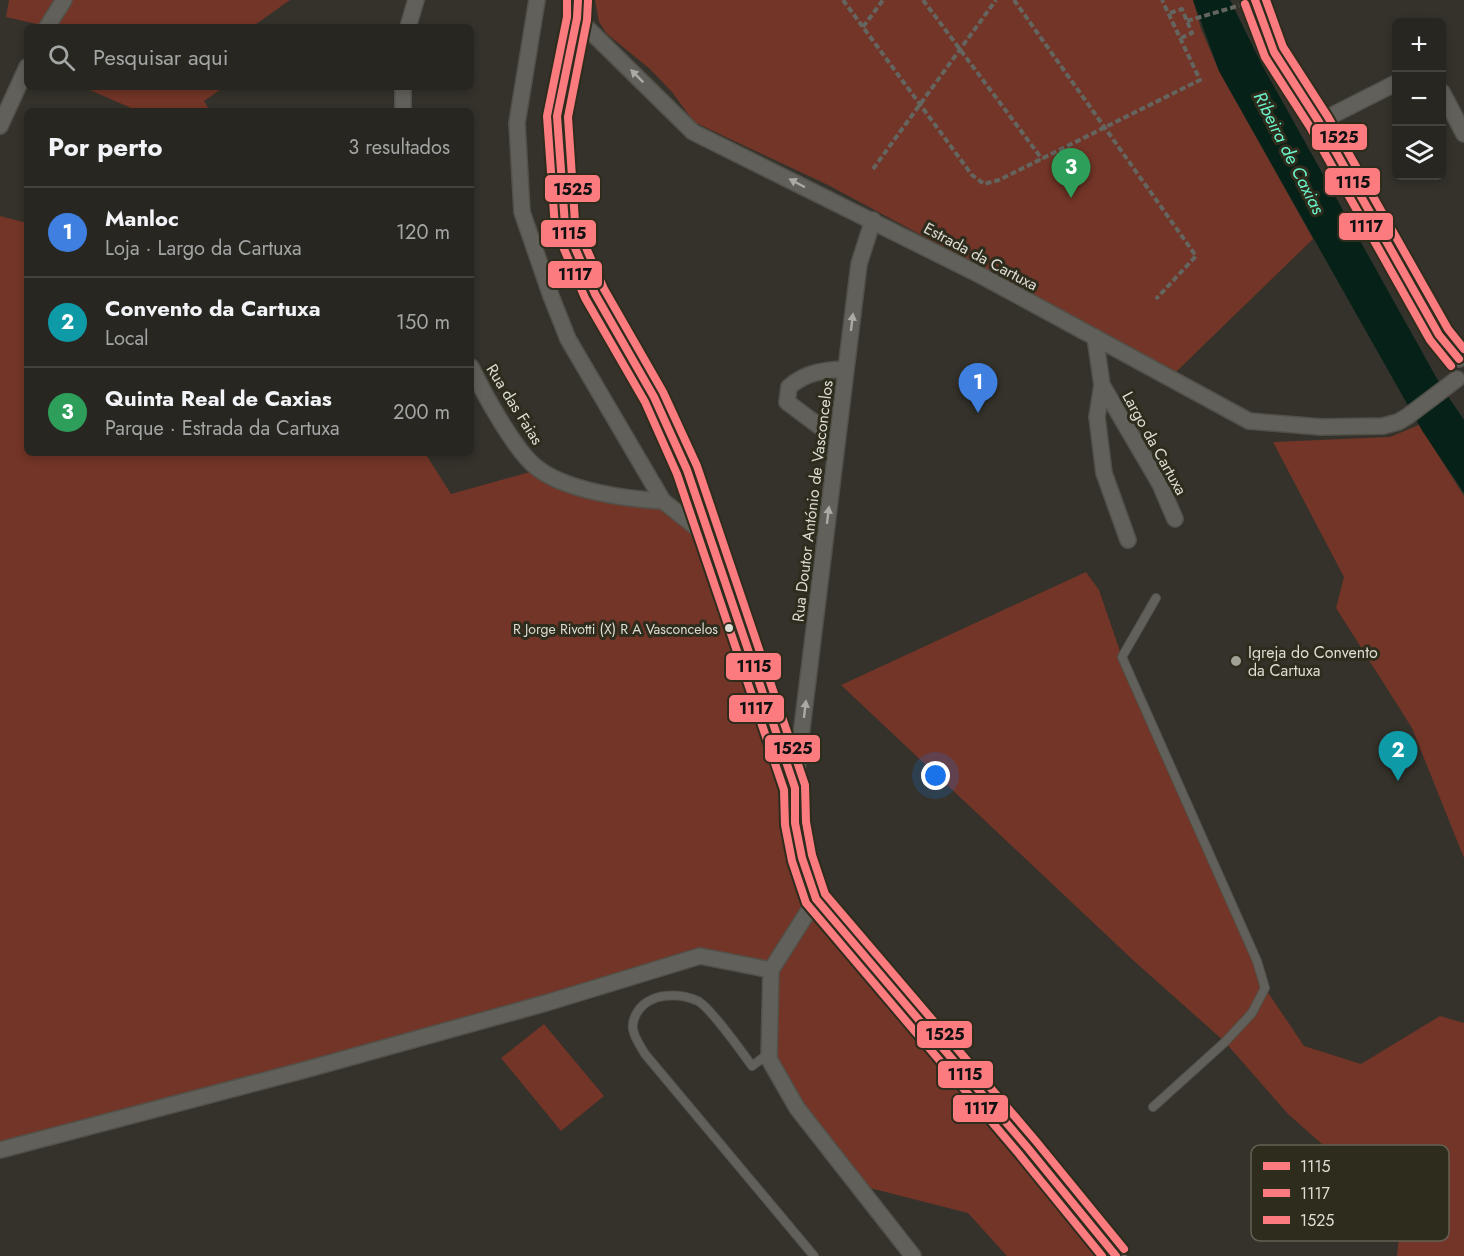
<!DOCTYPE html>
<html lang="pt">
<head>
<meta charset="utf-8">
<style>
  :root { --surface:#272620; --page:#33322d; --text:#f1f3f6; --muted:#a4a5a5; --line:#43433e; --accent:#b45309 }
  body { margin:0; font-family:Jost,sans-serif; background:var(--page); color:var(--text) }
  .controls { position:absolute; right:18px; top:18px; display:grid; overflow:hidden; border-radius:9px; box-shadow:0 3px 9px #0003 }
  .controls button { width:54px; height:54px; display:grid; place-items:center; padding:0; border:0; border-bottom:2px solid var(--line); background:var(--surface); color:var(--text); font:30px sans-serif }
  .you { position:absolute; left:936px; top:776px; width:21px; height:21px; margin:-15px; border:4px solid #fff; border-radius:50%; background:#1a73e8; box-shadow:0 0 0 9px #1a73e833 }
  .badge { display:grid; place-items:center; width:39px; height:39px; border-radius:50%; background:var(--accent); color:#fff; font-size:20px; font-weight:700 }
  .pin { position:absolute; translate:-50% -50px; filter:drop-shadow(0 2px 3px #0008) }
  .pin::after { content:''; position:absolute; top:32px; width:21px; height:18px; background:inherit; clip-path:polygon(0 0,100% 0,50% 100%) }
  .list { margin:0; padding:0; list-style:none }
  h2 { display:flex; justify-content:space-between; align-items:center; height:78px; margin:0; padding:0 24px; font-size:26px }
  h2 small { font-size:20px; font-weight:400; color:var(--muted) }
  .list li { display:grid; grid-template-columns:39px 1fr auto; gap:18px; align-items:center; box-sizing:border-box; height:90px; padding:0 24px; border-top:2px solid var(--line) }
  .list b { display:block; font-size:22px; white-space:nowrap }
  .list p { margin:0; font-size:20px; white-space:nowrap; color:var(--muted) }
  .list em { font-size:20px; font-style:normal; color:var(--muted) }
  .icon { flex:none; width:33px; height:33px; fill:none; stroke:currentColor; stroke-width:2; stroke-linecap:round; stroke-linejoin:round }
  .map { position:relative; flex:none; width:1464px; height:1256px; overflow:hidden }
  .search { position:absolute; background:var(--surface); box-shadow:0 3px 9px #0003; left:24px; top:24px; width:450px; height:66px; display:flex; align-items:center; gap:15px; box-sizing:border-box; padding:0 21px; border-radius:9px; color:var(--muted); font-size:22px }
  .panel { position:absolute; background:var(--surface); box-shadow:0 3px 9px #0003; left:24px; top:108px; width:450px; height:348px; border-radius:9px }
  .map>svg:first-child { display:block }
</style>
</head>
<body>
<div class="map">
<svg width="1464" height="1256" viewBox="0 0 1464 1256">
  <rect width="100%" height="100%" fill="#34322a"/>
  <!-- green -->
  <path fill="#733527" d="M 9,0 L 58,0 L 41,25 L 6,17 Z
    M 68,0 L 290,0 L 252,27 L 52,27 Z
    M 595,0 L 1193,0 L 1201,29 L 1219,71 L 1313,239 L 1176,372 L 828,185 L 694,122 L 672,92 L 650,69 L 607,34 L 599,22 Z
    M 83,87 L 224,87 L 204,101 L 210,111 L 138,111 Z
    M 0,216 L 27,223 L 27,453 L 425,453 L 451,494 L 530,472 L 704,520 L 795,788 L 816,899 L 1112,1256 L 1007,1256 L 968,1213 L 858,1185 L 769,1059 L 771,970 L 700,956 L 0,1149 Z
    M 1419,425 L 1464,496 L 1464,858 L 1412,728 L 1336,608 L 1344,577 L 1273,442 L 1390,437 Z
    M 1086,572 L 1099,590 L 1122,657 L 1265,988 L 1304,1046 L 1361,1064 L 1440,1016 L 1464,1023 L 1464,1256 L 1397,1256 L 1401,1214 L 1288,1114 L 1225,1042 L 1134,961 L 841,685 Z
    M 544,1024 L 604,1096 L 561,1131 L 501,1058 Z"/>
  <!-- water -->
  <path fill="#052118" d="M 1193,0 L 1230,0 L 1262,65 L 1441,386 L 1464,420 L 1464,493 L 1423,432 L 1219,71 Z"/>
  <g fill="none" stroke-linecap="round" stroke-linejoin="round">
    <!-- service casing -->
    <g stroke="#525149" stroke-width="10">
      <path id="service" d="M 768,1054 L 752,1066 C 742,1052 710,1008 698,1001 C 679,992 650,993 638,1011 C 634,1017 631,1025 634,1033 C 636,1040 641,1047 645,1054 L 814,1256
        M 1153,1107 L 1225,1042 L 1252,1013 L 1265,988 L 1257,961 L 1122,657 L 1156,598"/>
    </g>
    <!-- minor casing -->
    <g stroke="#525149" stroke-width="18">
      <path id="minor" d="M 537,0 L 517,123 L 522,212 L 551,296 L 568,339 L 663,501 L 711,539
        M 1255,0 L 1274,52 L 1319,122 L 1439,335 L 1459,359
        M 577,18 L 693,132 L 980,275 L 1249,421 L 1321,427 L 1383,426 L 1398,422 L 1408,416 L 1457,379
        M 47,27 L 64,0
        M 408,27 L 416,0
        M 1442,92 L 1464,134
        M 403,111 L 403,87
        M 1319,122 L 1396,83
        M 0,126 L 27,67
        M 1095,337 L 1102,385 L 1097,417 L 1104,473 L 1128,540
        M 471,367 C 483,392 515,451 536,467 C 565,491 627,499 663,501
        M 1102,385 L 1160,484 L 1175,519
        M 819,426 L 787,402 L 789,387 C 806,372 824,370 846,369
        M 795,785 L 859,264 L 873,220
        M 816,899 L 771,970 L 769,1059 L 797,1108 L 913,1256
        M 0,1150 L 308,1069 L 546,1003 L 700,956 L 771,970"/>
    </g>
    <!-- tertiary casing -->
    <g stroke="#525149" stroke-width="22">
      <path id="tertiary" d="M 578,0 L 577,18 L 557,116 L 565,225 L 595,294 L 654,397 L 687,470 L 795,788 L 795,823 L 802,858 L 816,899 L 1027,1147 L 1116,1256"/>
    </g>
    <!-- path -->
    <path stroke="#656560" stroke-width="4" stroke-dasharray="6 3" stroke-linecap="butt" d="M 843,0 L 972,175 L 984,184 L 999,180 L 1200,80 L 1162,0
      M 923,0 L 1042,159
      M 1014,0 L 1196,256 L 1156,299
      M 1170,13 L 1182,9 L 1192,33 L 1181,38
      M 1187,21 L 1241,5
      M 863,27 L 883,0
      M 873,169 L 996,0"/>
    <!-- service -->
    <use href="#service" stroke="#61605a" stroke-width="8"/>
    <!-- minor -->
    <use href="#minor" stroke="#61605a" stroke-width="15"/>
    <!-- tertiary -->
    <use href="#tertiary" stroke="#61605a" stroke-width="20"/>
    <!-- bus-1 casing -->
    <g stroke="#2e2c1d" stroke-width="12">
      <path id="bus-1" d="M 578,0 L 577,18 L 557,116 L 565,225 L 595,294 L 654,397 L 687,470 L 795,788 L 795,823 L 802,858 L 816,899 L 1027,1147 L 1116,1256
        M 1255,0 L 1274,52 L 1319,122 L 1439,335 L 1459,359"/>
    </g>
    <!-- bus-2 casing -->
    <g stroke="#2e2c1d" stroke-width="12">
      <path id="bus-2" d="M 567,0 L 567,17 L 547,116 L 555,228 L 585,298 L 645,402 L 677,474 L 784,790 L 785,825 L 792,861 L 806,903 L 1019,1154 L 1102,1256
        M 1245,4 L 1265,57 L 1310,127 L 1430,340 L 1451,366"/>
    </g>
    <!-- bus-3 casing -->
    <g stroke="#2e2c1d" stroke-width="12">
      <path id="bus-3" d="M 1266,0 L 1283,47 L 1328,117 L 1448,329 L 1464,349
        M 588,1 L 587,20 L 568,117 L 575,222 L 604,289 L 663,392 L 697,466 L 805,785 L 806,822 L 812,855 L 825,894 L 1035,1140 L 1124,1249"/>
    </g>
    <!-- bus-1 -->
    <use href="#bus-1" stroke="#fc7b7f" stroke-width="8"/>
    <!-- bus-2 -->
    <use href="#bus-2" stroke="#fc7b7f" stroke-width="8"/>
    <!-- bus-3 -->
    <use href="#bus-3" stroke="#fc7b7f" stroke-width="8"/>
  </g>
  <!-- one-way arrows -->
  <defs><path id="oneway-solid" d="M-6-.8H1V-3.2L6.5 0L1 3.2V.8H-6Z" transform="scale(1.5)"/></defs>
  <g fill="#acaba3">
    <use href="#oneway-solid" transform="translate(637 76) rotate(-135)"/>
    <use href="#oneway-solid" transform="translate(797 183) rotate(-152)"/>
    <use href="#oneway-solid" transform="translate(852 322) rotate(-83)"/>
    <use href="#oneway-solid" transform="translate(828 515) rotate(-83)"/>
    <use href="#oneway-solid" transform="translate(805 709) rotate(-83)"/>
  </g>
  <!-- markers -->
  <circle fill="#deddd3" stroke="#2e2c1d" stroke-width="2" cx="729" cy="628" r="5"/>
  <circle fill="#a2a198" stroke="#2e2c1d" stroke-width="2" cx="1236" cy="661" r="6"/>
  <g text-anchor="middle" stroke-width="6" stroke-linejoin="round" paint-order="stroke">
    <!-- bus labels -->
    <g font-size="14" fill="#deddd3" stroke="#2e2c1d" text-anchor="end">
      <text x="718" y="634">R Jorge Rivotti (X) R A Vasconcelos</text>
    </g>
    <!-- street labels -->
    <g font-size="16" fill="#deddd3" stroke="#2e2c1d">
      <text transform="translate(981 256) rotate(28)" y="6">Estrada da Cartuxa</text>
      <text transform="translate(515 404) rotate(58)" y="6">Rua das Faias</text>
      <text transform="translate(1155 443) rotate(61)" y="6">Largo da Cartuxa</text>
      <text transform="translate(812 501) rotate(-83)" y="6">Rua Doutor António de Vasconcelos</text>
    </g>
    <!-- poi labels -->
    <g font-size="16" fill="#deddd3" stroke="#2e2c1d" text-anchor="start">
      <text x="1248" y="658">Igreja do Convento<tspan x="1248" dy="18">da Cartuxa</tspan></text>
    </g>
    <!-- water labels -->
    <g font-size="18" font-style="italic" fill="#6cf5cc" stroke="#2e2c1d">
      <text transform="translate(1289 153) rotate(63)" y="6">Ribeira de Caxias</text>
    </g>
  </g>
  <!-- legend -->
  <rect x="1251" y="1145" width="198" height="96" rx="9" fill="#2e2c1d" stroke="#636154" stroke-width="1.5"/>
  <rect x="1263" y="1162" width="27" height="8" fill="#fc7b7f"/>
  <rect x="1263" y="1189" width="27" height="8" fill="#fc7b7f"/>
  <rect x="1263" y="1216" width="27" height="8" fill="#fc7b7f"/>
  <g font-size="16" fill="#deddd3">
    <text x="1300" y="1172">1115</text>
    <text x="1300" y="1199">1117</text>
    <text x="1300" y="1226">1525</text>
  </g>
  <g stroke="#2e2c1d" stroke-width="2">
    <rect x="1311" y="123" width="57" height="28" rx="6" fill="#fc7b7f"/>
    <rect x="1324" y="167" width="57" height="29" rx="6" fill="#fc7b7f"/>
    <rect x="544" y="174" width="57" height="29" rx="6" fill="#fc7b7f"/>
    <rect x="1338" y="212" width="56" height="29" rx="6" fill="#fc7b7f"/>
    <rect x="540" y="219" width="57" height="29" rx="6" fill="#fc7b7f"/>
    <rect x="547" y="260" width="56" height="29" rx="6" fill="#fc7b7f"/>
    <rect x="725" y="652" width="57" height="29" rx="6" fill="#fc7b7f"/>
    <rect x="728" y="694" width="57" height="29" rx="6" fill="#fc7b7f"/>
    <rect x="764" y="734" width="57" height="29" rx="6" fill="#fc7b7f"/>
    <rect x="916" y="1020" width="57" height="29" rx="6" fill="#fc7b7f"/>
    <rect x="937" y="1060" width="57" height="29" rx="6" fill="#fc7b7f"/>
    <rect x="952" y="1094" width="57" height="29" rx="6" fill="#fc7b7f"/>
  </g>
  <g font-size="16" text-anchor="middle" font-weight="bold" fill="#111">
    <text x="1339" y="143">1525</text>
    <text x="1353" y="188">1115</text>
    <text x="573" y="195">1525</text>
    <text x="1366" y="232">1117</text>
    <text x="569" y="239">1115</text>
    <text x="575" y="280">1117</text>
    <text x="754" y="672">1115</text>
    <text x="756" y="714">1117</text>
    <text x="793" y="754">1525</text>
    <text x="945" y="1040">1525</text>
    <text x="965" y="1080">1115</text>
    <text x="981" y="1114">1117</text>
  </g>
</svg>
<div class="controls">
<button>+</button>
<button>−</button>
<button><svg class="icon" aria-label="layers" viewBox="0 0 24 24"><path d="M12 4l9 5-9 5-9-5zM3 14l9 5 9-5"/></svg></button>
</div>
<div class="you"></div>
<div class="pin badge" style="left:978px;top:413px;background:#3f7fe0">1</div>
<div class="pin badge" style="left:1398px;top:781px;background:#0f9aa8">2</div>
<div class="pin badge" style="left:1071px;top:198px;background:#2e9e5b">3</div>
<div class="search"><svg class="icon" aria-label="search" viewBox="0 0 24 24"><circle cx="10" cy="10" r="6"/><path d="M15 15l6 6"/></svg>Pesquisar aqui</div>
<section class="panel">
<h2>Por perto<small>3 resultados</small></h2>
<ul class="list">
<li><span class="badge" style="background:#3f7fe0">1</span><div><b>Manloc</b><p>Loja · Largo da Cartuxa</p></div><em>120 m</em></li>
<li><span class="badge" style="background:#0f9aa8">2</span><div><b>Convento da Cartuxa</b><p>Local</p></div><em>150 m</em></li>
<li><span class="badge" style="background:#2e9e5b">3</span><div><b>Quinta Real de Caxias</b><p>Parque · Estrada da Cartuxa</p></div><em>200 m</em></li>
</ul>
</section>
</div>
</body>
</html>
